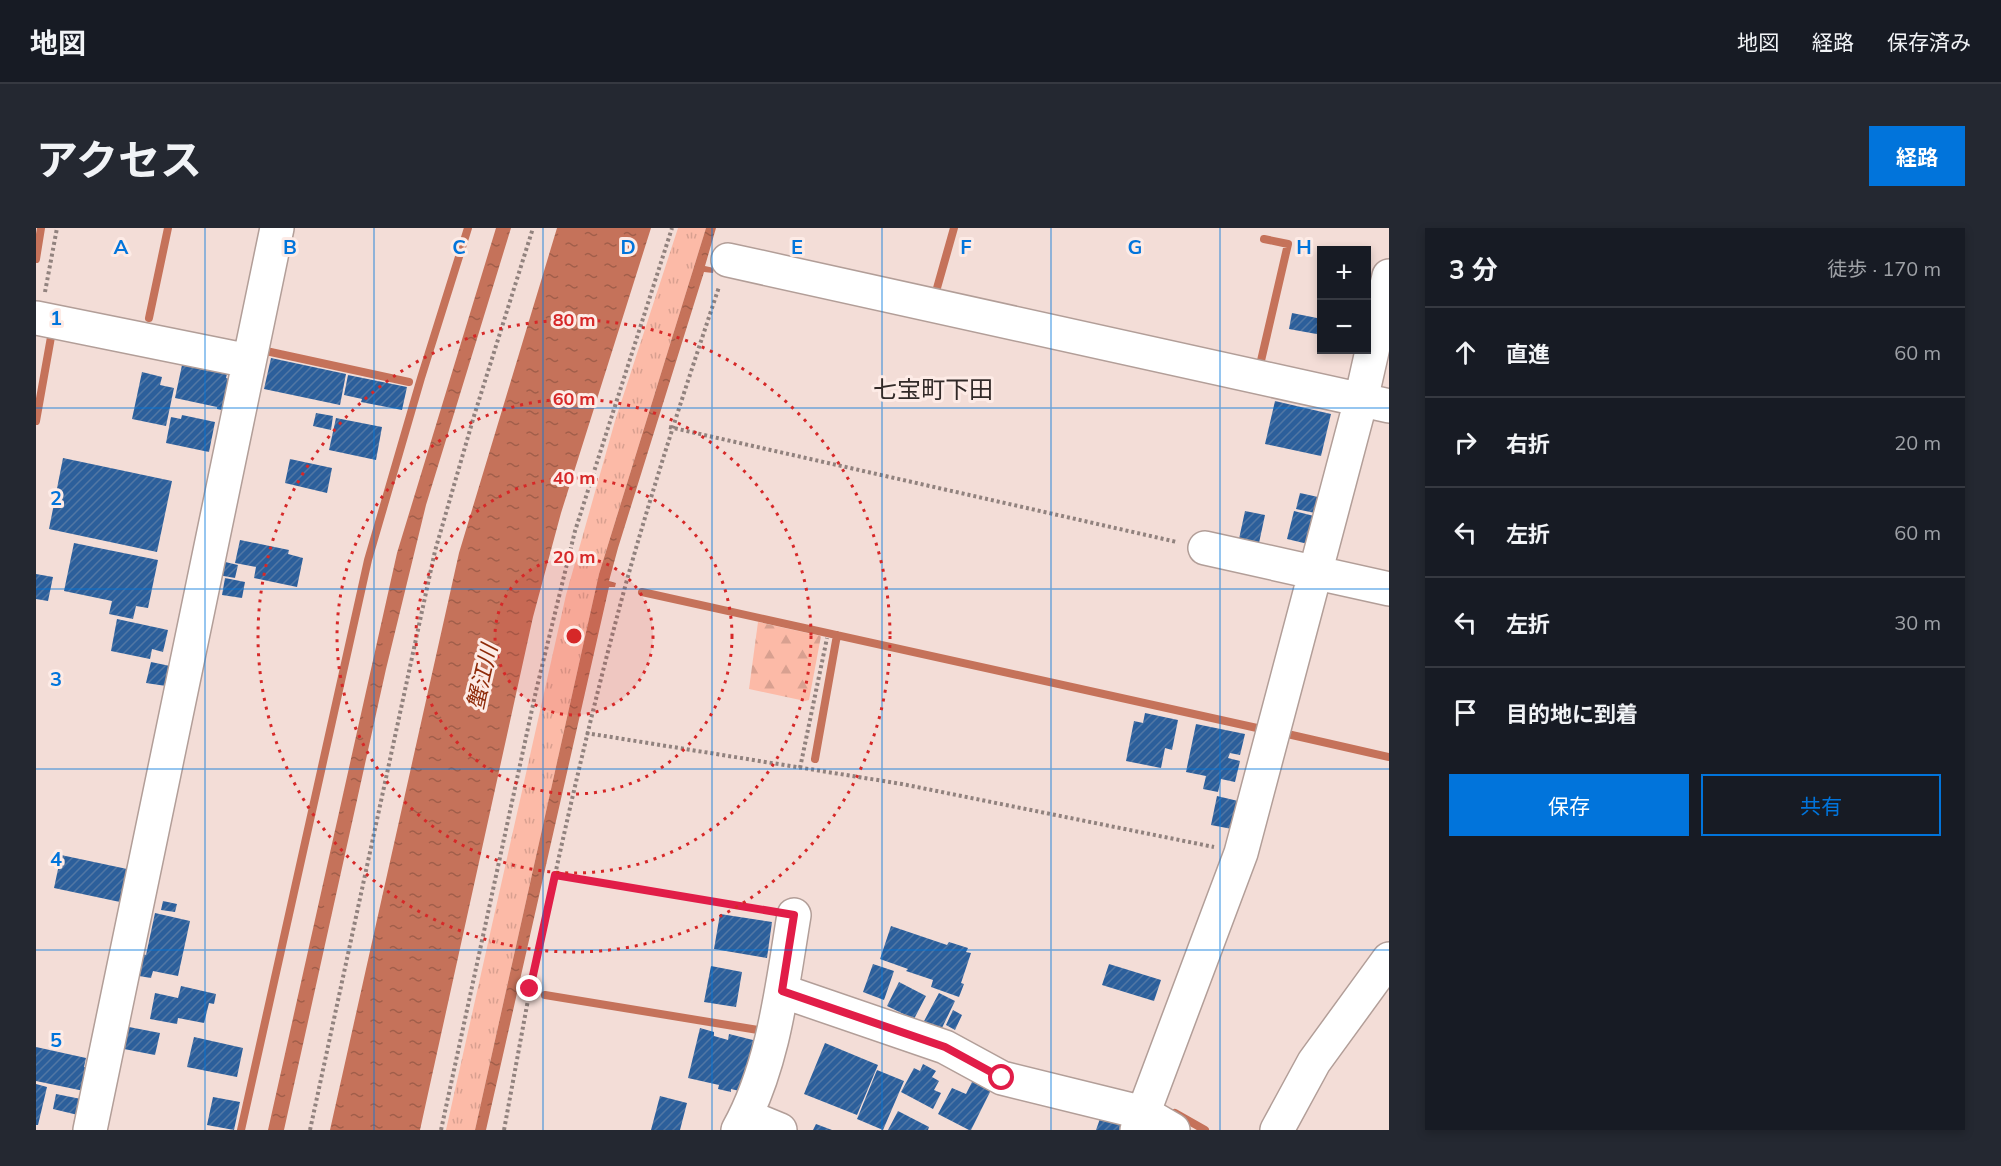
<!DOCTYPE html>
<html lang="ja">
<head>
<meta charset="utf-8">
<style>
  :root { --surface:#171b24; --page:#242831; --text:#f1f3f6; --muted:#9ea1a6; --line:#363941; --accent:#0174db }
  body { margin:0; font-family:Mulish,"Noto Sans JP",sans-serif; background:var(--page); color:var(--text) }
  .controls { position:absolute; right:18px; top:18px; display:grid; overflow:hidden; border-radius:0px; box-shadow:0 3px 9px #0003 }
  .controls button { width:54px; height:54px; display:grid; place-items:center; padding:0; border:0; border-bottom:2px solid var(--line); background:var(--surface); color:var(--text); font:30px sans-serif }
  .stop { position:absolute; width:18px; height:18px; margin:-14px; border:4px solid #e11d48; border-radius:50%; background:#fff }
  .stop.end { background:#e11d48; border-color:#fff; box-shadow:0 2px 6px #0008 }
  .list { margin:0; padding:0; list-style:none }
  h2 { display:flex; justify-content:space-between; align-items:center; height:78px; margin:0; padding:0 24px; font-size:26px }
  h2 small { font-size:20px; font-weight:400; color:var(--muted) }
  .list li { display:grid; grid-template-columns:39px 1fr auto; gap:18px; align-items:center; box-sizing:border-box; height:90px; padding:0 24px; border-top:2px solid var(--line) }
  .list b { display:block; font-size:22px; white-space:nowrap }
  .list em { font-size:20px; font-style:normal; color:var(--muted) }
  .actions { display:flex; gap:12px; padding:18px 24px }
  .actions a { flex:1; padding:14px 0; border:2px solid var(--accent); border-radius:0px; text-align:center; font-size:21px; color:var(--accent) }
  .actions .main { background:var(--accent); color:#fff }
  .icon { flex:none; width:33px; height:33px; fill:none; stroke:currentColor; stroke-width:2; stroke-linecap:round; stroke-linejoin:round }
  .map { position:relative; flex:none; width:1353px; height:902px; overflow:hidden; border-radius:0px }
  header { display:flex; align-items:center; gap:36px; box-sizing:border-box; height:84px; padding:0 30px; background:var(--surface); border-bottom:2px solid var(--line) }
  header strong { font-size:28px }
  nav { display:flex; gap:33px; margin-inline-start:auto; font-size:21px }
  .intro { display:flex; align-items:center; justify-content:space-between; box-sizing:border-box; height:144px; padding:0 36px }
  h1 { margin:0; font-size:42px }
  .button { padding:15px 27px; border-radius:0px; background:var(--accent); color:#fff; font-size:21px; font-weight:700 }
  main { display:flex; gap:36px; padding:0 36px }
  aside { flex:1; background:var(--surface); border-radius:0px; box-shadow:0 3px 9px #0003 }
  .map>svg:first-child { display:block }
</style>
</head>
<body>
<header>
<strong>地図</strong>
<nav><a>地図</a><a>経路</a><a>保存済み</a></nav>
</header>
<div class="intro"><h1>アクセス</h1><a class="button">経路</a></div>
<main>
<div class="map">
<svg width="1353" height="902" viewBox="0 0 1353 902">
  <defs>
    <pattern id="grass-tufts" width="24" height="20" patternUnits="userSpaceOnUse" patternTransform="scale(1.5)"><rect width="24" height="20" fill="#fcbaa7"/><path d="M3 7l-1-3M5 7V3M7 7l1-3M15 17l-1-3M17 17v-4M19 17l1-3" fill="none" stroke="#d8a090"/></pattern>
    <pattern id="forest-firs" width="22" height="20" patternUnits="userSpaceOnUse" patternTransform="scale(1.5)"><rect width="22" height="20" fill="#fcbaa7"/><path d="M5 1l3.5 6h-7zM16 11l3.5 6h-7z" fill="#d8a090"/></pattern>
    <pattern id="water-ripples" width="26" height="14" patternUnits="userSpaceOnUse" patternTransform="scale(1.5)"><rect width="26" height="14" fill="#c5725a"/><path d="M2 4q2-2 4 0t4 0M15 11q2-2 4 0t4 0" fill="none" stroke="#a15e4a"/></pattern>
    <pattern id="building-hatch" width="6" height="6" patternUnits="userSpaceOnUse" patternTransform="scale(1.5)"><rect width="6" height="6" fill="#2c5f9b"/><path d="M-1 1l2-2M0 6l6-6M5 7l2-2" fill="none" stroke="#5277a4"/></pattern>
  </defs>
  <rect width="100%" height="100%" fill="#f3ddd7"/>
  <!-- grass -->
  <path fill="url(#grass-tufts)" d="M 642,0 L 670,0 L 563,346 L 439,902 L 410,902 L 530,367 L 579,193 Z"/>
  <!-- forest -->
  <path fill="url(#forest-firs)" d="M 722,394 L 785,408 L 773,472 L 769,473 L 713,461 Z"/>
  <!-- water -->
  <path fill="url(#water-ripples)" d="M 460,0 L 475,0 L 390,277 L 350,441 L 248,902 L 232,902 L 361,325 Z
    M 521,0 L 615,0 L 525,285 L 497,389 L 384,902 L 294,902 L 423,325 Z
    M 670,0 L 680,0 L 669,38 L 678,40 L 677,45 L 668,44 L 582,320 L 573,353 L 580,355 L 579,359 L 573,359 L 450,902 L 439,902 L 563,346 Z"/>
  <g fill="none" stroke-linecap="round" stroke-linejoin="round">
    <!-- stream -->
    <path stroke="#c5725a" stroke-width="8" d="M 0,31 L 5,0
      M 901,60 L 918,0
      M 113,90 L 132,0
      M 230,123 L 373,154
      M 1224,137 L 1252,16 L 1228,11
      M 0,193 L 15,109
      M 606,364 L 1221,500
      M 1247,505 L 1353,529
      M 779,531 L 801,407
      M 509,767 L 722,802
      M 1139,885 L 1169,902
      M 205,902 L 332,332 L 385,150 L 432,0"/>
  </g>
  <!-- building -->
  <path fill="url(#building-hatch)" d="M 1256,85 L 1286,91 L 1286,107 L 1253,101 Z
    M 235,130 L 310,146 L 304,177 L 228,161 Z
    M 146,137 L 191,146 L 190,150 L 197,152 L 191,183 L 181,181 L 181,179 L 139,170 Z
    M 106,144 L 126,149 L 124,157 L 138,160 L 130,198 L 96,191 Z
    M 312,147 L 371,159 L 366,182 L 325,174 L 326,171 L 308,167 Z
    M 1239,173 L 1295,186 L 1285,228 L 1229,216 Z
    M 280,185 L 297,188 L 295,202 L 277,198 Z
    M 146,187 L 179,194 L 173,224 L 130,215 L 135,189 L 145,191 Z
    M 300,190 L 346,199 L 340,232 L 293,222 Z
    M 27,230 L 136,253 L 121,324 L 13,301 Z
    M 254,231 L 296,240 L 291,265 L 249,255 Z
    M 1264,265 L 1282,269 L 1279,285 L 1260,281 Z
    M 1209,283 L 1229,287 L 1223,315 L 1203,311 Z
    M 1258,283 L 1278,288 L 1272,316 L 1251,311 Z
    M 204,312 L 253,322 L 252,326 L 267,330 L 261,359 L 218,350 L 220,339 L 199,335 Z
    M 38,315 L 122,332 L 112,380 L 100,378 L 97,391 L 73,386 L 76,373 L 28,363 Z
    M 185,333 L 202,337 L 199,350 L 182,347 Z
    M 0,346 L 17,349 L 12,373 L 0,371 Z
    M 189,350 L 209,354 L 206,370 L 186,367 Z
    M 81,391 L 132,402 L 127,424 L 116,421 L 114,431 L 75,423 Z
    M 115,434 L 134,438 L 130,458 L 110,455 Z
    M 1109,485 L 1142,492 L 1136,522 L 1129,520 L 1125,540 L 1090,533 L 1098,493 L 1107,495 Z
    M 1160,496 L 1209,506 L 1204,527 L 1194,525 L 1192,530 L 1204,533 L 1199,554 L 1185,551 L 1182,564 L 1167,561 L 1170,548 L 1150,544 Z
    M 1181,568 L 1202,573 L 1196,601 L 1175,597 Z
    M 25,627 L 91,641 L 84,674 L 18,660 Z
    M 127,673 L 141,676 L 139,684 L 125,682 Z
    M 119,685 L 154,693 L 142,748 L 117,743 L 115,750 L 103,748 L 107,726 L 110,727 Z
    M 684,686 L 736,694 L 731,730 L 678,721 Z
    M 855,698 L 911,717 L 913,714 L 932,720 L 930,724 L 935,725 L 925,755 L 928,756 L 923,769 L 895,759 L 897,752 L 870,743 L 872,741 L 844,731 Z
    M 837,736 L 858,743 L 848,772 L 827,764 Z
    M 1073,736 L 1125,752 L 1118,773 L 1066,757 Z
    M 675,738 L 706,744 L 700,779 L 668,774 Z
    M 863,754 L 890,768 L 878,791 L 851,778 Z
    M 145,758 L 180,766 L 178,776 L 173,775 L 168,795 L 142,790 L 141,796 L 114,791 L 119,765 L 142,770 Z
    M 903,765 L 919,773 L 904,804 L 887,795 Z
    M 917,782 L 926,787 L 919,802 L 910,797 Z
    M 93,799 L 124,805 L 119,827 L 88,821 Z
    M 664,800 L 678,804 L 678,808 L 692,812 L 693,806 L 721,813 L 708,864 L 695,861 L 695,864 L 682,861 L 683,857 L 652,850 Z
    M 158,809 L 207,820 L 201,849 L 151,839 Z
    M 789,815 L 842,837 L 821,887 L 768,866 Z
    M 0,819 L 50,830 L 48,839 L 53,840 L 48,863 L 0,853 Z
    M 887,836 L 900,843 L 896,849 L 903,853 L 898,862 L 905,865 L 897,881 L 865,864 L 878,840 L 884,843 Z
    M 841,842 L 868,853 L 847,902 L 821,891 Z
    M 937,852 L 955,862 L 935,902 L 933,902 L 902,886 L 916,860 L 930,866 Z
    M 0,856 L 11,859 L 2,897 L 0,897 Z
    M 20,866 L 45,871 L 42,887 L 17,881 Z
    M 624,868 L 651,875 L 644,902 L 615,902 Z
    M 177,869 L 204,874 L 198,902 L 171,897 Z
    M 862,883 L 893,899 L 892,902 L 852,902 Z
    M 1065,888 L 1088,896 L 1086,902 L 1060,902 Z
    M 780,896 L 796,902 L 777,902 Z"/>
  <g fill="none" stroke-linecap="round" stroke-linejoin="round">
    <!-- minor casing -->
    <g stroke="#b29e98" stroke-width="36">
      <path id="minor" d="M 692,32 L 1353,178
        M 0,90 L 213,133
        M 1169,320 L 1353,361
        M 746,763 L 909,819 L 966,850 L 1108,885 L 1137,902
        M 710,888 L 744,902
        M 54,902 L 241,0
        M 702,902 C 738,837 746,759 758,687
        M 1101,902 L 1205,625 L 1325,172 L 1353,48
        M 1241,902 L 1278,834 L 1353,731"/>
    </g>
    <!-- path -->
    <path stroke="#91827e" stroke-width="4" stroke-dasharray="3 3" stroke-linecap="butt" d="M 9,64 L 21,0
      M 633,199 L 1141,314
      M 550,505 L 866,556 L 1178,619
      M 764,540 L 791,410
      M 519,647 C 540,551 563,455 589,359 C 617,258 650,158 683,59
      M 274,902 L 399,323 L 438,188 L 497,0
      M 405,902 L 500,463 L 539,303 L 636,0
      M 468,902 L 494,761 L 519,647 L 729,682"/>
    <!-- minor -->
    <use href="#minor" stroke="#fff" stroke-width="33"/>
  </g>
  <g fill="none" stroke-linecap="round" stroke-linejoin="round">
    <!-- route -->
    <path stroke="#e11d48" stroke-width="8" d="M 494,761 L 519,647 L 758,687 L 746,763 L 909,819 L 966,850"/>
  </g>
  <!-- grid -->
  <path fill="none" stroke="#0174db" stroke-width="1.5" stroke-opacity="0.55" d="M 169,0 L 169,902M 338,0 L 338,902M 507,0 L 507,902M 676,0 L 676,902M 846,0 L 846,902M 1015,0 L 1015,902M 1184,0 L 1184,902M 0,180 L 1353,180M 0,361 L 1353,361M 0,541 L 1353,541M 0,722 L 1353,722"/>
  <!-- distance rings -->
  <circle cx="538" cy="408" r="79" fill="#d62828" fill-opacity=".12"/>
  <g fill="none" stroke="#d62828" stroke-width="3" stroke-dasharray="3 6">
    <circle cx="538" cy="408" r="79"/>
    <circle cx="538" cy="408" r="158"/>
    <circle cx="538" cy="408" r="237"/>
    <circle cx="538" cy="408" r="316"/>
  </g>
  <g text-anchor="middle" stroke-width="6" stroke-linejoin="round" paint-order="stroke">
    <!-- water labels -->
    <g font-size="22" font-style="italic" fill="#8f2b0a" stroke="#fdebe6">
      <text transform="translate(446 449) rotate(-77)" y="8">蟹江川</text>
    </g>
    <!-- quarter labels -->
    <g font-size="24" fill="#322a28" stroke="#fdebe6">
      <text x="897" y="170">七宝町下田</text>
    </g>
  </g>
  <g font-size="20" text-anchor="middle" font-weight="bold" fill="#0174db" stroke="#fdebe6" stroke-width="6" stroke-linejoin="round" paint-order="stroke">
    <text x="85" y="26">A</text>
    <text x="254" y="26">B</text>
    <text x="423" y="26">C</text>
    <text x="592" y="26">D</text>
    <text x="761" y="26">E</text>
    <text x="930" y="26">F</text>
    <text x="1099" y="26">G</text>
    <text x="1268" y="26">H</text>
    <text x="20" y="97">1</text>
    <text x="20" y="277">2</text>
    <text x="20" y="458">3</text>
    <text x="20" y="638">4</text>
    <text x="20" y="819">5</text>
  </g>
  <circle cx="538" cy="408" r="9" fill="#d62828" stroke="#fdebe6" stroke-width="3"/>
  <g font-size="18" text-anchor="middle" font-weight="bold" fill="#d62828" stroke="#fdebe6" stroke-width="6" stroke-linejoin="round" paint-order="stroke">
    <text x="538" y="98">80 m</text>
    <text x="538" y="177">60 m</text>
    <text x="538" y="256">40 m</text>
    <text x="538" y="335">20 m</text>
  </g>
</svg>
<div class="controls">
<button>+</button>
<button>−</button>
</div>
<div class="stop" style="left:966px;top:850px"></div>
<div class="stop end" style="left:494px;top:761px"></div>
</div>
<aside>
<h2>3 分<small>徒歩 · 170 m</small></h2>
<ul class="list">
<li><svg class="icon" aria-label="ahead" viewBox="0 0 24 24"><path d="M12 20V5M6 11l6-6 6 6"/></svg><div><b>直進</b></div><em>60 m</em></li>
<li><svg class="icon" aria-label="right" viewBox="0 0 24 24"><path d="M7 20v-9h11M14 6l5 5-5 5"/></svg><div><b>右折</b></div><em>20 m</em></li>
<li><svg class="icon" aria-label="left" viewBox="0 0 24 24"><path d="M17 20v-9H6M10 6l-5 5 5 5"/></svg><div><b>左折</b></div><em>60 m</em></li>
<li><svg class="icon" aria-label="left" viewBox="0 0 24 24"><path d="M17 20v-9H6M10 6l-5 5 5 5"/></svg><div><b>左折</b></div><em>30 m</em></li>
<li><svg class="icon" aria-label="arrive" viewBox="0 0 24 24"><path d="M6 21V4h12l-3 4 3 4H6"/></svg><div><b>目的地に到着</b></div></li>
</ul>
<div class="actions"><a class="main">保存</a><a>共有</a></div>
</aside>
</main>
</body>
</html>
